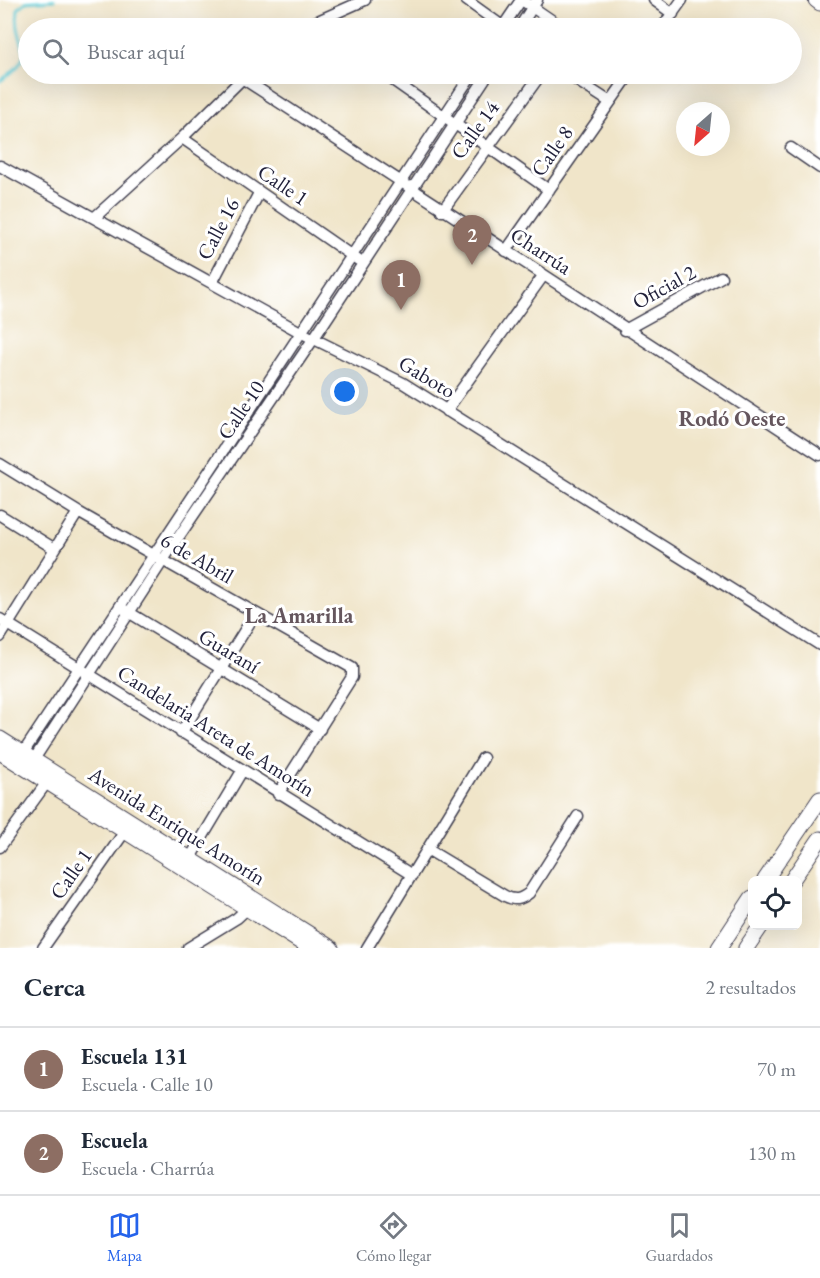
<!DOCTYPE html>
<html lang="es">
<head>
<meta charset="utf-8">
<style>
  :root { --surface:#fff; --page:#f6f6f7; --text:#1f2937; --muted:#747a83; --line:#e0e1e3; --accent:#2563eb }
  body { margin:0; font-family:"EB Garamond",serif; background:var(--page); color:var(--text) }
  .controls { position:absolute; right:18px; bottom:18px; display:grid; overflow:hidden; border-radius:9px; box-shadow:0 6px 24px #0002 }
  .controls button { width:54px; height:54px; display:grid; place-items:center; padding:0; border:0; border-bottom:2px solid var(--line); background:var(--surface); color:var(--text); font:30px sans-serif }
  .compass { position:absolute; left:676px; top:102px; width:54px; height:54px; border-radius:50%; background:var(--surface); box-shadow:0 6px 24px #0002; rotate:207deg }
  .you { position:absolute; left:345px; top:392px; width:21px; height:21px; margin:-15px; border:4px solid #fff; border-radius:50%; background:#1a73e8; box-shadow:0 0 0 9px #1a73e833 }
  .badge { display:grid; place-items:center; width:39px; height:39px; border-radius:50%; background:var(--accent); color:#fff; font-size:20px; font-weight:700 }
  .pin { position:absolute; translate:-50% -50px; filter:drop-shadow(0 2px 3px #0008) }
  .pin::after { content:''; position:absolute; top:32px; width:21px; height:18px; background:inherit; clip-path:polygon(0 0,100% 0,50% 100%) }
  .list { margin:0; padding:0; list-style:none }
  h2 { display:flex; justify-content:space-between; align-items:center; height:78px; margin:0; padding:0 24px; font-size:26px }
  h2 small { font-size:20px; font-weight:400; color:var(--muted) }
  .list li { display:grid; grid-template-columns:39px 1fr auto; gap:18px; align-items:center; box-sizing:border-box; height:84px; padding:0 24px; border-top:2px solid var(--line) }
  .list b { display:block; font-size:22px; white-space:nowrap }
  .list p { margin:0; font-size:20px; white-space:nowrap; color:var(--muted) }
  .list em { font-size:20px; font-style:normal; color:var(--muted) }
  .icon { flex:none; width:33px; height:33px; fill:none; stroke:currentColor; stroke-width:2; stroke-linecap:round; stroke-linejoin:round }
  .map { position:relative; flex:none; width:820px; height:948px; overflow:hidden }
  .search { position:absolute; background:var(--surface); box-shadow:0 6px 24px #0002; left:18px; right:18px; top:18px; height:66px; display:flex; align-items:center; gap:15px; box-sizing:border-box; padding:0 21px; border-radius:33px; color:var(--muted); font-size:22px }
  .sheet { height:246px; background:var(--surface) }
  nav { display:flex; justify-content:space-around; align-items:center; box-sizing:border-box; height:84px; border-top:2px solid var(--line); background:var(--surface); font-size:16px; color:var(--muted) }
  nav a { display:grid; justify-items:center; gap:3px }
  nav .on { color:var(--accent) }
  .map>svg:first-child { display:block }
</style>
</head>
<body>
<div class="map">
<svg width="820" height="948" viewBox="0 0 820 948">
  <rect width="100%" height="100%" fill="#fff"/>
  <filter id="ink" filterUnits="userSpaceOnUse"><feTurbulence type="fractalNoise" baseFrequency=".0167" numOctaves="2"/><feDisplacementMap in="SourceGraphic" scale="12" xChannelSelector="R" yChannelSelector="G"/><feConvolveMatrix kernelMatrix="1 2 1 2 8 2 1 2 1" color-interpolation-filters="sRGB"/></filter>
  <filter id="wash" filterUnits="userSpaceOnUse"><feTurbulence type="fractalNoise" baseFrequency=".008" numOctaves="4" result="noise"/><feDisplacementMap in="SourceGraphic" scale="24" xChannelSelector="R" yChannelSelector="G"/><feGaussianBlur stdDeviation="1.35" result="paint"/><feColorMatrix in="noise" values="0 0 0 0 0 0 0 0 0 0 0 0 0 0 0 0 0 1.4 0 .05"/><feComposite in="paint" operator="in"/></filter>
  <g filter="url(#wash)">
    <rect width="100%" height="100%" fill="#f0e5c9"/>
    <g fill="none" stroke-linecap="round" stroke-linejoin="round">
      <!-- stream -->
      <path stroke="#5bc7d2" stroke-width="3" d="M 0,81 C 44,51 12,47 18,9 L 26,2 L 54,0"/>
    </g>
  </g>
  <g filter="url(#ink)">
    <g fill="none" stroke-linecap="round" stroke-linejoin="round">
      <!-- street casing -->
      <g stroke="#413f50" stroke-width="13">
        <path id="street" d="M 466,0 L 505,28
          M 522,0 L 563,28
          M 654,0 L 673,14
          M 302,28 L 365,0
          M 502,28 L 521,0
          M 519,28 L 537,0
          M 662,28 L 682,0
          M 384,74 L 549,190
          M 567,74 L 610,102
          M 242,78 L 820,455
          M 182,138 L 358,260
          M 791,148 L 820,168
          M 0,166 L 302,333 L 403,383 L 820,645
          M 442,211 L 541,74
          M 95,217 L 182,138 L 247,74
          M 506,251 L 630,74
          M 212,283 L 259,193
          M 625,330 L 721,277
          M 446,411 L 543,276
          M 0,464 L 78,512 L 352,668 L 352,677 L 278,794
          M 0,515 L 55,549
          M 125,610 L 320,729
          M 0,619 L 412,875
          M 0,637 L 78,512
          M 181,733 L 255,614
          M 19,759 L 472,74
          M 31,764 L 169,551 L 314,338 L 488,74
          M 0,847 L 50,778
          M 427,849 L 505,896 C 515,901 520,900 529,893 L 578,816
          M 187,863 L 242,771
          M 43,948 L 128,827
          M 188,948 L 237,918 L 251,905
          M 367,948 L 483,758"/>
      </g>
      <!-- secondary casing -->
      <g stroke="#413f50" stroke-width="17">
        <path id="secondary" d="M 816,0 L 820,3
          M 0,739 L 331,948
          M 0,752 L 310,948
          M 765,880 L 820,799
          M 792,880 L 820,839
          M 719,948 L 752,898
          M 746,948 L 761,926"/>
      </g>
      <!-- street -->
      <use href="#street" stroke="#fff" stroke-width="10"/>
      <!-- secondary -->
      <use href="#secondary" stroke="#fff" stroke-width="15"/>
    </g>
  </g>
  <g text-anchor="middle" stroke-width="6" stroke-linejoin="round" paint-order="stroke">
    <!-- street labels -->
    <g font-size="21" fill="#22223b" stroke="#fff">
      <text transform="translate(475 130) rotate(-54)" y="7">Calle 14</text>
      <text transform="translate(552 151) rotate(-55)" y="7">Calle 8</text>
      <text transform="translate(283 185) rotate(34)" y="7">Calle 1</text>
      <text transform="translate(218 229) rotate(-62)" y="7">Calle 16</text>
      <text transform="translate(541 251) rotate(33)" y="7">Charrúa</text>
      <text transform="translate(664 287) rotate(-29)" y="7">Oficial 2</text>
      <text transform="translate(427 377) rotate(31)" y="7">Gaboto</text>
      <text transform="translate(241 410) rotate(-56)" y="7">Calle 10</text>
      <text transform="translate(197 558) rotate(30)" y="7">6 de Abril</text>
      <text transform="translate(229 651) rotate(31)" y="7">Guaraní</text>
      <text transform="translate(216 731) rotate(32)" y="7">Candelaria Areta de Amorín</text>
      <text transform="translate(177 826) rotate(32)" y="7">Avenida Enrique Amorín</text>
      <text transform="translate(71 874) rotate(-55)" y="7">Calle 1</text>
    </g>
    <!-- neighbourhood labels -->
    <g font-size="22" font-weight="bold" fill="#65565d" stroke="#fff">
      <text x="732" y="426">Rodó Oeste</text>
      <text x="299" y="623">La Amarilla</text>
    </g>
  </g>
</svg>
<div class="controls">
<button><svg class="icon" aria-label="locate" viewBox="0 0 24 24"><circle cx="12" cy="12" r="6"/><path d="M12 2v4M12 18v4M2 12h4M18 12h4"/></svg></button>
</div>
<svg class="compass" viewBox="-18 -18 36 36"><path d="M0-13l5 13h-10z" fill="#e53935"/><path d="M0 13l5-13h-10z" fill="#747a83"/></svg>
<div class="you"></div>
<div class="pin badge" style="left:401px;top:310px;background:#8d6e63">1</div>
<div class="pin badge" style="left:472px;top:265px;background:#8d6e63">2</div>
<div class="search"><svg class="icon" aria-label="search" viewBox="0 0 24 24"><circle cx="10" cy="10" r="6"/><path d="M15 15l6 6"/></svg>Buscar aquí</div>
</div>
<section class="sheet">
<h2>Cerca<small>2 resultados</small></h2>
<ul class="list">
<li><span class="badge" style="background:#8d6e63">1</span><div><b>Escuela 131</b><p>Escuela · Calle 10</p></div><em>70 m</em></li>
<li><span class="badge" style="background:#8d6e63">2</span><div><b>Escuela</b><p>Escuela · Charrúa</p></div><em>130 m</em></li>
</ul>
</section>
<nav>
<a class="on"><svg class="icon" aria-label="map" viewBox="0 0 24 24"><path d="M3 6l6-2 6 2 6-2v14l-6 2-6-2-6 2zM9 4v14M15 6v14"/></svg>Mapa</a>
<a><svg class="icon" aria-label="directions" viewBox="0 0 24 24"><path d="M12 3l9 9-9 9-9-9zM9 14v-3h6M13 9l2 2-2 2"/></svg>Cómo llegar</a>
<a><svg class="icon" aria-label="saved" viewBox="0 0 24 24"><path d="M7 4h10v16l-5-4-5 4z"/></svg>Guardados</a>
</nav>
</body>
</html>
